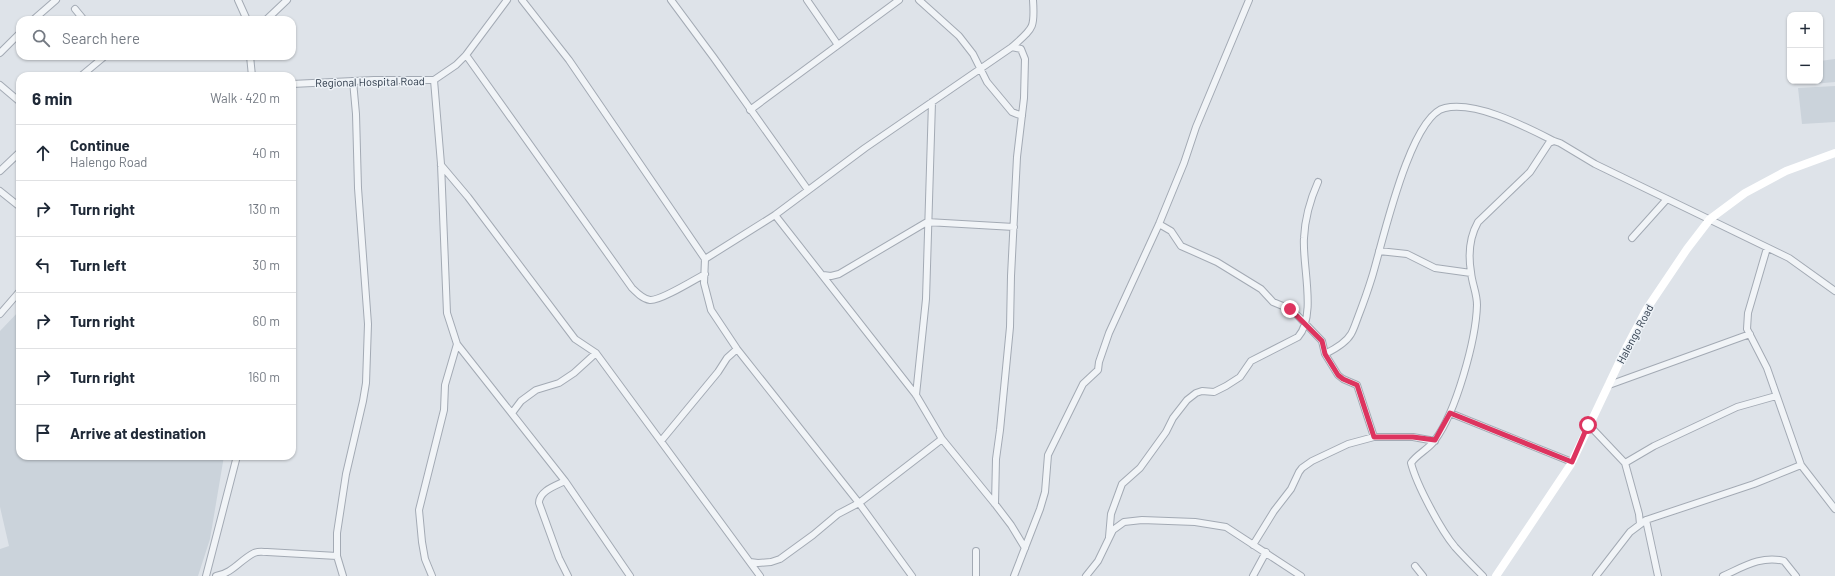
<!DOCTYPE html>
<html lang="en">
<head>
<meta charset="utf-8">
<style>
  :root { --surface:#fff; --page:#f2f2f3; --text:#1f2937; --muted:#747a83; --line:#e0e1e3 }
  body { margin:0; font-family:Barlow,sans-serif; background:var(--page); color:var(--text) }
  .controls { position:absolute; right:12px; top:12px; display:grid; overflow:hidden; border-radius:8px; box-shadow:0 1px 3px #0004 }
  .controls button { width:36px; height:36px; display:grid; place-items:center; padding:0; border:0; border-bottom:1px solid var(--line); background:var(--surface); color:var(--text); font:20px sans-serif }
  .stop { position:absolute; width:12px; height:12px; margin:-9px; border:3px solid #dd345f; border-radius:50%; background:#fff }
  .stop.end { background:#dd345f; border-color:#fff; box-shadow:0 1px 4px #0008 }
  .list { margin:0; padding:0; list-style:none }
  h2 { display:flex; justify-content:space-between; align-items:center; height:52px; margin:0; padding:0 16px; font-size:17px }
  h2 small { font-size:13px; font-weight:400; color:var(--muted) }
  .list li { display:grid; grid-template-columns:26px 1fr auto; gap:12px; align-items:center; box-sizing:border-box; height:56px; padding:0 16px; border-top:1px solid var(--line) }
  .list b { display:block; font-size:15px; white-space:nowrap }
  .list p { margin:0; font-size:13px; white-space:nowrap; color:var(--muted) }
  .list em { font-size:13px; font-style:normal; color:var(--muted) }
  .icon { flex:none; width:22px; height:22px; fill:none; stroke:currentColor; stroke-width:2; stroke-linecap:round; stroke-linejoin:round }
  .map { position:relative; flex:none; width:1835px; height:576px; overflow:hidden }
  .search { position:absolute; background:var(--surface); box-shadow:0 1px 3px #0004; left:16px; top:16px; width:280px; height:44px; display:flex; align-items:center; gap:10px; box-sizing:border-box; padding:0 14px; border-radius:12px; color:var(--muted); font-size:15px }
  .panel { position:absolute; background:var(--surface); box-shadow:0 1px 3px #0004; left:16px; top:72px; width:280px; height:388px; border-radius:12px }
  .map>svg:first-child { display:block }
</style>
</head>
<body>
<div class="map">
<svg width="1835" height="576" viewBox="0 0 1835 576">
  <rect width="100%" height="100%" fill="#dee3e9"/>
  <!-- built -->
  <path fill="#cbd3db" d="M 1835,59 L 1835,82 L 1813,84 L 1812,81 L 1820,81 L 1820,61 Z
    M 1835,86 L 1835,122 L 1802,124 L 1798,88 Z
    M 20,310 L 20,456 L 224,456 L 210,539 L 198,576 L 0,576 L 0,549 L 9,546 L 0,507 L 0,331 Z"/>
  <g fill="none" stroke-linecap="round" stroke-linejoin="round">
    <!-- street casing -->
    <g stroke="#a3aab4" stroke-width="8">
      <path id="street" d="M 238,0 L 247,20
        M 522,0 L 569,60 L 705,259 L 704,283 L 711,310 L 737,349 L 859,503 L 912,576
        M 671,0 L 714,58 L 808,190
        M 807,0 L 838,45
        M 919,0 L 959,36 L 973,54 L 987,82 L 1012,112 L 1022,116
        M 75,9 L 84,20
        M 33,20 L 56,0
        M 266,20 L 287,0
        M 0,53 L 20,33
        M 466,55 L 632,288 C 637,293 643,299 650,300 C 660,301 694,280 705,274
        M 250,56 L 252,76
        M 81,76 L 105,56
        M 434,80 L 441,164 L 447,313 L 457,344 L 565,481 L 630,576
        M 292,84 L 374,80 L 434,80 L 456,65 L 466,55 L 507,0
        M 0,85 L 20,102
        M 750,110 L 899,0
        M 441,165 L 468,197 L 575,339 L 596,353 L 760,576
        M 0,171 L 20,152
        M 0,191 L 20,207
        M 775,215 L 916,395 L 942,439 L 995,504 L 1011,525 L 1025,548
        M 1159,224 L 1171,231 L 1181,246 L 1217,262 L 1261,289 L 1273,302 L 1290,309 L 1297,315 L 1322,341 L 1325,354 L 1338,375 L 1343,379 L 1357,385 L 1374,437
        M 1632,238 L 1667,199
        M 1767,248 L 1748,313 L 1747,329 L 1767,368 L 1801,465 L 1835,509
        M 1379,251 L 1407,254 L 1435,268 L 1471,273
        M 705,259 L 775,215 L 865,148 L 1012,47 C 1033,28 1035,29 1033,0
        M 823,275 L 831,276 L 839,274 L 927,222 L 1014,227
        M 0,314 L 20,291
        M 1325,354 C 1335,349 1346,343 1351,334 C 1354,329 1356,322 1358,317 C 1363,304 1368,290 1372,277 C 1382,245 1410,115 1445,108 C 1477,101 1526,127 1554,141
        M 1609,385 L 1750,334
        M 916,395 L 926,299 L 932,102
        M 512,413 L 521,401 L 536,390 L 559,383 L 574,373 L 596,353
        M 1450,413 L 1572,462
        M 1589,425 L 1625,463 L 1639,514 L 1640,524
        M 661,441 L 718,372 L 727,358 L 737,349
        M 1625,463 L 1654,446 L 1737,407 L 1776,396
        M 565,481 C 555,486 539,491 539,503 L 559,558 L 568,576
        M 995,504 L 996,459 L 1000,430 L 1010,327 L 1011,276 L 1017,157 L 1024,98 L 1025,59 L 1021,49 L 1012,47
        M 1646,520 L 1658,576
        M 1109,537 L 1111,514 L 1122,484 L 1140,468 L 1166,432 L 1173,418 L 1187,400 L 1196,393 L 1202,391 L 1214,392 L 1226,386 L 1240,377 L 1251,361 L 1298,337 C 1317,316 1302,265 1304,238 C 1305,217 1310,200 1318,182
        M 1253,545 L 1274,511 L 1291,489 L 1299,472 L 1302,468 L 1312,461 L 1348,444 L 1374,437 L 1413,437 L 1435,441
        M 976,551 L 976,576
        M 750,562 L 758,563 L 771,562 L 780,559 L 813,535 L 838,514 L 859,503 L 942,439
        M 1415,566 L 1423,576
        M 206,576 L 237,456
        M 216,576 C 233,573 240,560 254,553 C 258,551 263,552 267,552 L 337,556
        M 343,576 L 337,556 L 337,533 L 346,474 L 363,401 L 366,383 L 368,324 L 358,188 L 356,114 L 353,81
        M 432,576 L 425,559 L 422,542 L 419,510 L 444,410 L 445,385 L 457,344
        M 1014,576 L 1040,509 L 1045,492 L 1048,455 L 1083,384 L 1098,370 L 1099,362 L 1109,333 L 1159,224 L 1184,163 L 1196,127 L 1249,0
        M 1086,576 L 1098,561 L 1113,530 L 1124,522 L 1142,520 L 1195,522 L 1226,527 L 1301,576
        M 1253,576 L 1266,552
        M 1483,576 C 1474,567 1464,557 1455,547 C 1441,530 1417,486 1411,463 C 1417,454 1429,449 1435,440 C 1456,412 1476,340 1477,305 C 1477,293 1472,284 1471,272 C 1468,254 1469,238 1478,222 L 1530,172 L 1549,143 L 1554,141 L 1560,143 L 1595,164 L 1789,258 L 1835,291
        M 1596,576 L 1630,532 L 1646,520 L 1754,484 L 1801,465
        M 1723,576 C 1743,567 1762,555 1784,561 L 1796,576"/>
    </g>
    <!-- street -->
    <use href="#street" stroke="#f1f4f7" stroke-width="6"/>
    <!-- secondary -->
    <path stroke="#fff" stroke-width="8" d="M 1496,576 L 1571,464 L 1627,346 L 1646,310 L 1687,249 L 1710,219 L 1745,193 L 1786,171 L 1835,153"/>
  </g>
  <g fill="none" stroke-linecap="round" stroke-linejoin="round">
    <!-- route -->
    <path stroke="#dd345f" stroke-width="5" d="M 1290,309 L 1322,341 L 1325,354 L 1338,375 L 1343,379 L 1357,385 L 1374,437 L 1413,437 L 1435,440 L 1450,413 L 1572,462 L 1588,425"/>
  </g>
  <g text-anchor="middle" stroke-width="3" stroke-linejoin="round" paint-order="stroke">
    <!-- street labels -->
    <g font-size="11" fill="#253242" stroke="#edf2f7">
      <text transform="translate(370 82) rotate(-1)" y="4">Regional Hospital Road</text>
      <text transform="translate(1635 334) rotate(-62)" y="4">Halengo Road</text>
    </g>
  </g>
</svg>
<div class="controls">
<button>+</button>
<button>−</button>
</div>
<div class="stop" style="left:1588px;top:425px"></div>
<div class="stop end" style="left:1290px;top:309px"></div>
<div class="search"><svg class="icon" aria-label="search" viewBox="0 0 24 24"><circle cx="10" cy="10" r="6"/><path d="M15 15l6 6"/></svg>Search here</div>
<section class="panel">
<h2>6 min<small>Walk · 420 m</small></h2>
<ul class="list">
<li><svg class="icon" aria-label="ahead" viewBox="0 0 24 24"><path d="M12 20V5M6 11l6-6 6 6"/></svg><div><b>Continue</b><p>Halengo Road</p></div><em>40 m</em></li>
<li><svg class="icon" aria-label="right" viewBox="0 0 24 24"><path d="M7 20v-9h11M14 6l5 5-5 5"/></svg><div><b>Turn right</b></div><em>130 m</em></li>
<li><svg class="icon" aria-label="left" viewBox="0 0 24 24"><path d="M17 20v-9H6M10 6l-5 5 5 5"/></svg><div><b>Turn left</b></div><em>30 m</em></li>
<li><svg class="icon" aria-label="right" viewBox="0 0 24 24"><path d="M7 20v-9h11M14 6l5 5-5 5"/></svg><div><b>Turn right</b></div><em>60 m</em></li>
<li><svg class="icon" aria-label="right" viewBox="0 0 24 24"><path d="M7 20v-9h11M14 6l5 5-5 5"/></svg><div><b>Turn right</b></div><em>160 m</em></li>
<li><svg class="icon" aria-label="arrive" viewBox="0 0 24 24"><path d="M6 21V4h12l-3 4 3 4H6"/></svg><div><b>Arrive at destination</b></div></li>
</ul>
</section>
</div>
</body>
</html>
